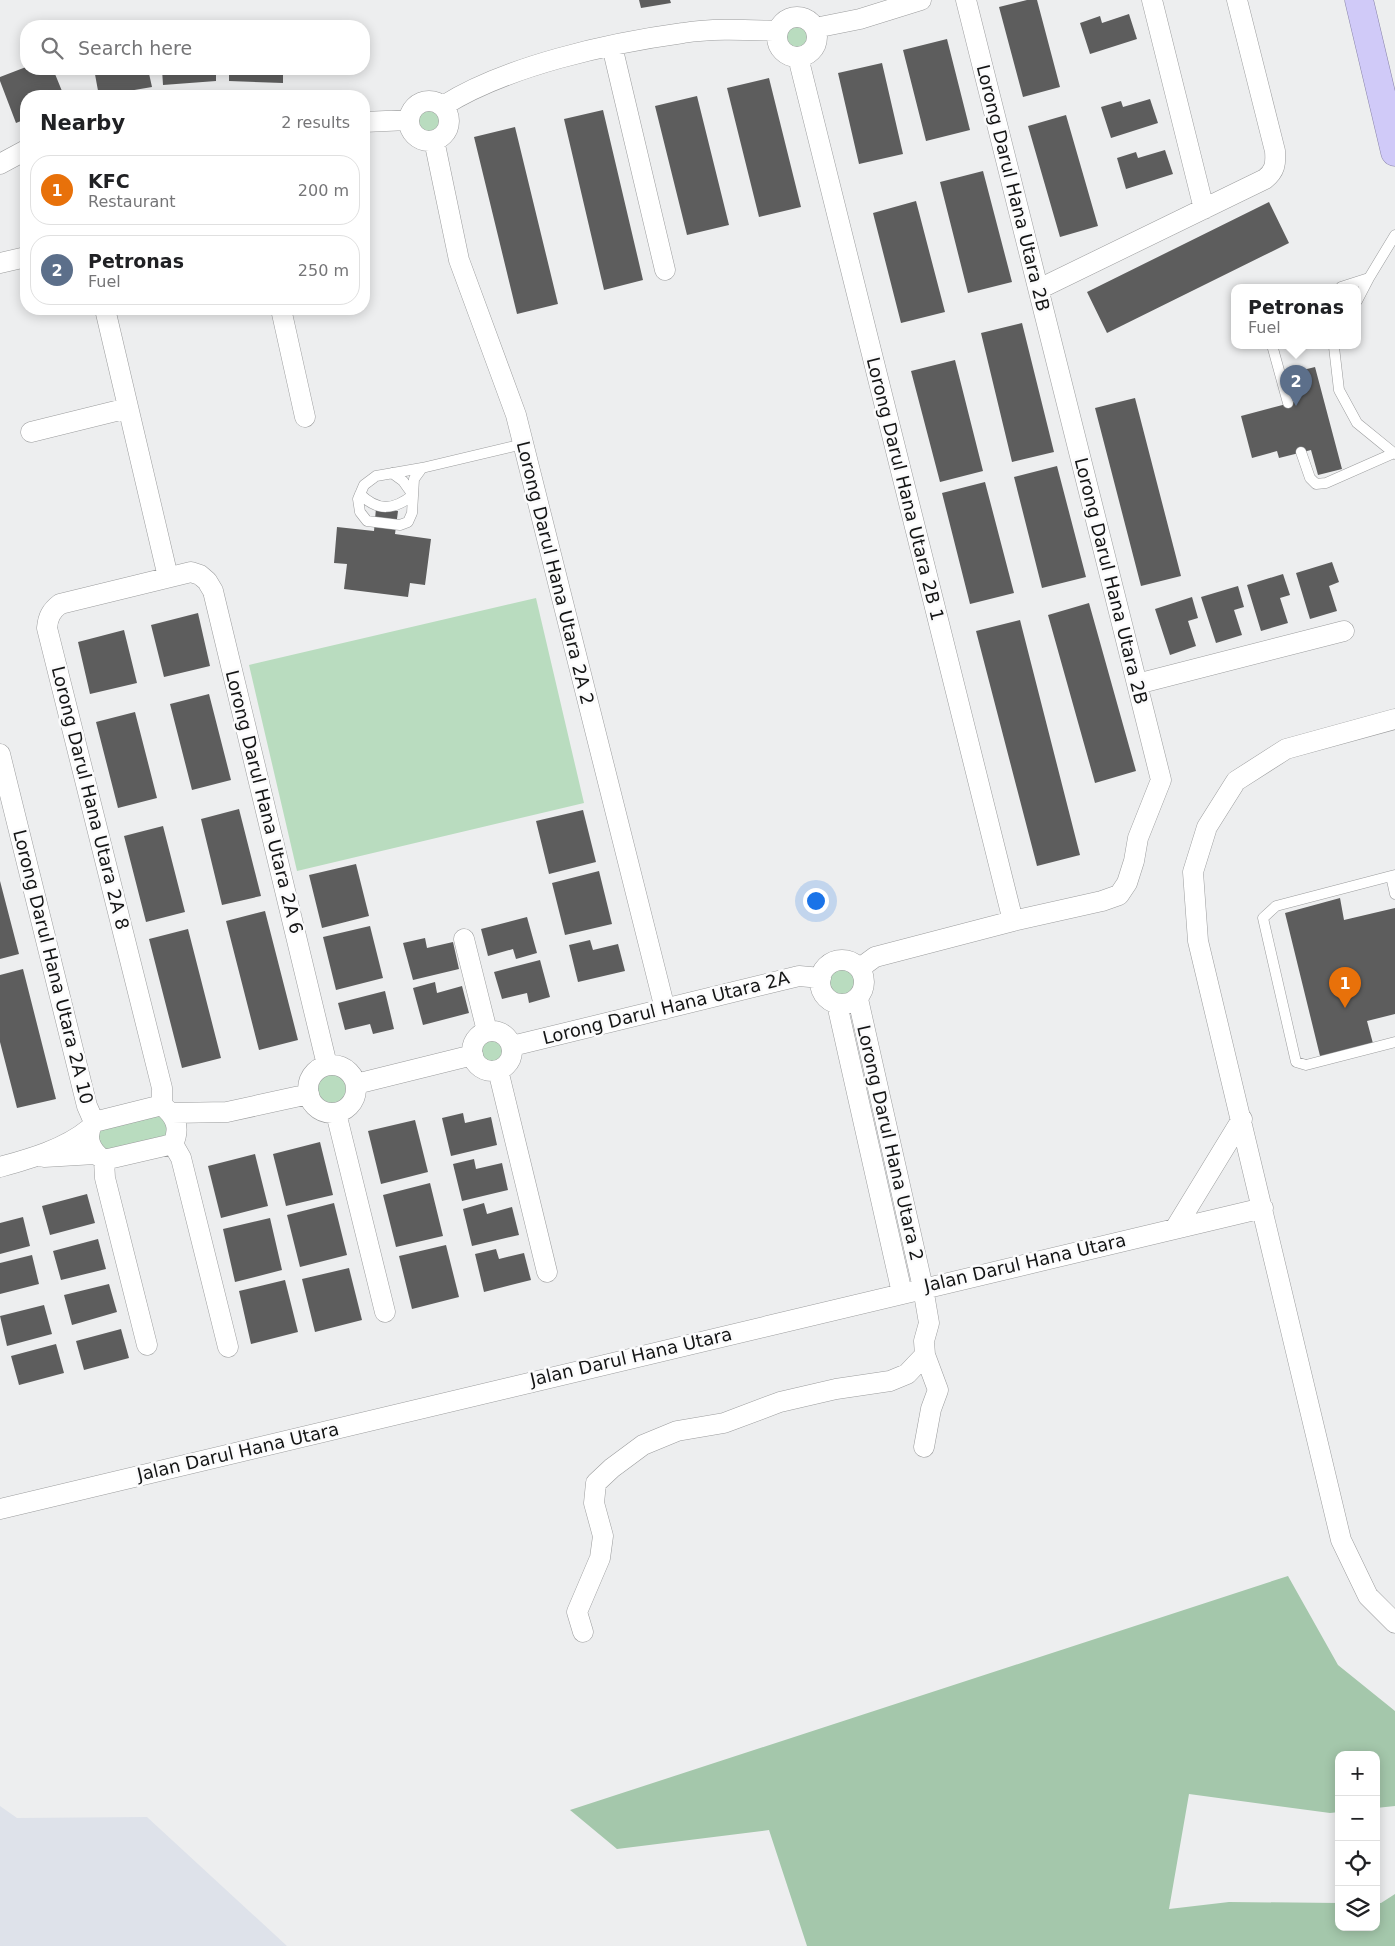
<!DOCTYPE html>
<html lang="en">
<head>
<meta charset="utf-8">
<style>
  :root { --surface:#fff; --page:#f6f6f6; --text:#202124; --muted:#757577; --line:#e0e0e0; --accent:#b45309 }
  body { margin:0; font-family:"DejaVu Sans",sans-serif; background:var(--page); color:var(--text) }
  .controls { position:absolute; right:15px; bottom:15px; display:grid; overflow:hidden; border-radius:10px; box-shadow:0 2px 12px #0003 }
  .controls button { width:45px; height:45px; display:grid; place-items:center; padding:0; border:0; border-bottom:1px solid var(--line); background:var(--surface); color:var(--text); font:25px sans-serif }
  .you { position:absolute; left:815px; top:900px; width:18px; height:18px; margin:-12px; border:4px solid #fff; border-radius:50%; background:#1a73e8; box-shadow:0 0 0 8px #1a73e833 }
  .badge { display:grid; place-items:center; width:32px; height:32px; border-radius:50%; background:var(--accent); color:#fff; font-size:16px; font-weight:700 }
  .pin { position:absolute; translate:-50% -41px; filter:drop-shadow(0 1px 2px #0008) }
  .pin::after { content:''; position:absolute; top:26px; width:18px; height:15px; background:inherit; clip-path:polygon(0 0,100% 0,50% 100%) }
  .popup { position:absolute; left:1231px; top:284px; width:130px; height:65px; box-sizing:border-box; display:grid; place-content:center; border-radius:10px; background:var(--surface); filter:drop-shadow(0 1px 4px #0005); font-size:16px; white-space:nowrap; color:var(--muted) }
  .popup b { font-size:19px; color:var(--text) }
  .popup::after { content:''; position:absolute; left:50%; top:100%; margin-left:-10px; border:10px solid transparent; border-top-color:var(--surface) }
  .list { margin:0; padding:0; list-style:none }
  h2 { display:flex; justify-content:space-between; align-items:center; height:65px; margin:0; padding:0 20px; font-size:21px }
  h2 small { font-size:16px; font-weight:400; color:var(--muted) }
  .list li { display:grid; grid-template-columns:32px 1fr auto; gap:15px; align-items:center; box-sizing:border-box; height:70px; margin:0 10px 10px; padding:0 10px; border:1px solid var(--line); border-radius:20px }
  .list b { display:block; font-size:19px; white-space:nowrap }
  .list p { margin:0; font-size:16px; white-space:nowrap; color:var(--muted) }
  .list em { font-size:16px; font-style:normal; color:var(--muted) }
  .icon { flex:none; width:28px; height:28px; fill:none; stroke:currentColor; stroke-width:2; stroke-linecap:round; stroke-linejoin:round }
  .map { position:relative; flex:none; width:1395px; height:1946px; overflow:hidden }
  .search { position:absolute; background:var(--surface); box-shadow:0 2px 12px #0003; left:20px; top:20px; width:350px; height:55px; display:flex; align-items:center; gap:12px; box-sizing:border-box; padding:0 18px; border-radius:20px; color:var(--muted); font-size:19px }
  .panel { position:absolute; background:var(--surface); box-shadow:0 2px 12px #0003; left:20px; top:90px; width:350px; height:225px; border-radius:20px }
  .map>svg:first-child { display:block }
</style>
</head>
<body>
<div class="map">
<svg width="1395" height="1946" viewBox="0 0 1395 1946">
  <rect width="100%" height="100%" fill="#edeeef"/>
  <!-- built -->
  <path fill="#dee2ea" d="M 0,1806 L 17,1818 L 147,1817 L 287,1946 L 0,1946 Z"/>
  <!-- green -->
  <path fill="#b9dcbf" d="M783 37a14 14 0 1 1 28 0a14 14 0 1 1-28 0Z
    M414 121a15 15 0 1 1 30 0a15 15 0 1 1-30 0Z
    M 536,598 L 584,803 L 297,871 L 249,665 Z
    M827 982a15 15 0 1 1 30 0a15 15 0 1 1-30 0Z
    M478 1051a14 14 0 1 1 28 0a14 14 0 1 1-28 0Z
    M318 1089a14 14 0 1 1 28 0a14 14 0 1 1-28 0Z
    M 157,1113 L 167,1120 L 168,1136 L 105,1152 L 98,1142 L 100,1130 Z"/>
  <!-- forest -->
  <path fill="#a4c7ab" d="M 1288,1576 L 1338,1665 L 1395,1711 L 1395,1806 L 1376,1808 L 1376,1755 L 1339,1755 L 1339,1812 L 1330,1813 L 1189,1794 L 1169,1909 L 1229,1902 L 1339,1903 L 1339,1927 L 1376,1927 L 1376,1903 L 1381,1903 L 1395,1894 L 1395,1946 L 807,1946 L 769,1830 L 617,1849 L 570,1810 Z"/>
  <!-- building -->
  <path fill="#5d5d5d" d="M 639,0 L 670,0 L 671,3 L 641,8 Z
    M 1027,0 L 1037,0 L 1060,87 L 1023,97 L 999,7 Z
    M 1129,14 L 1137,39 L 1090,54 L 1080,23 L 1100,16 L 1102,23 Z
    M 947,39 L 970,130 L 926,141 L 903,50 Z
    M 882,63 L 903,154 L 859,164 L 838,73 Z
    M 26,67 L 26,69 L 53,69 L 64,96 L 26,96 L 26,119 L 16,123 L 0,81 L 0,77 Z
    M 94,69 L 148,69 L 152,87 L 99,96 Z
    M 162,69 L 216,69 L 216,81 L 163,85 Z
    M 229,69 L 283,69 L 283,83 L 229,81 Z
    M 769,78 L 801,207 L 759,217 L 727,88 Z
    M 697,96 L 729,225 L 687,235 L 655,106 Z
    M 1150,99 L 1158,123 L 1111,138 L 1101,107 L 1121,101 L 1123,107 Z
    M 603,110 L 643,280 L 604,290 L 564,119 Z
    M 1066,115 L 1098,226 L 1060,237 L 1028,126 Z
    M 515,127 L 558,304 L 517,314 L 474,137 Z
    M 1165,150 L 1173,174 L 1126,189 L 1117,158 L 1136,152 L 1138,158 Z
    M 983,171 L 1012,282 L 968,293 L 940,182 Z
    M 916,201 L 945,312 L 901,323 L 873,213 Z
    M 1269,202 L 1289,243 L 1107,333 L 1087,292 Z
    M 1022,323 L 1054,452 L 1012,462 L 981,333 Z
    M 955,360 L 983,471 L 940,482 L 911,371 Z
    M 1315,367 L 1342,469 L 1318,475 L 1311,450 L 1279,458 L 1277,451 L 1252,458 L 1241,416 L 1298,401 L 1291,373 Z
    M 1135,398 L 1181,576 L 1141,586 L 1095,408 Z
    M 1057,466 L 1086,577 L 1042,588 L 1014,477 Z
    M 985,482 L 1014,593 L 970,604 L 942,493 Z
    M 376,508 L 398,511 L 395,534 L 431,539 L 425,585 L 410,583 L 408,597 L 344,589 L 347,564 L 334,563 L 337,527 L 374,531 Z
    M 1332,562 L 1339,582 L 1329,586 L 1337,611 L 1310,619 L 1296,573 Z
    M 1283,574 L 1290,595 L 1280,598 L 1288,623 L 1261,631 L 1247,585 Z
    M 1238,586 L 1244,607 L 1234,610 L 1242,635 L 1216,643 L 1201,597 Z
    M 1192,597 L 1198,618 L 1188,621 L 1196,646 L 1170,655 L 1155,609 Z
    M 1089,603 L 1136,771 L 1095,783 L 1048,615 Z
    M 198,613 L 210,666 L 164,677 L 151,625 Z
    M 1020,620 L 1080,855 L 1037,866 L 976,631 Z
    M 124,630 L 137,683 L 90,694 L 78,642 Z
    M 209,694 L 231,780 L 192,790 L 170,704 Z
    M 135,712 L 157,798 L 118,808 L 96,722 Z
    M 239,809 L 261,896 L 222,905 L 201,819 Z
    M 583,810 L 596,862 L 549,874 L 536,821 Z
    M 163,826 L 185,912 L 146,922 L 124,836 Z
    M 356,864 L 369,916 L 322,928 L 309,875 Z
    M 599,871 L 612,924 L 565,935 L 552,883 Z
    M 0,881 L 19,954 L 0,959 Z
    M 1340,898 L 1344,920 L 1395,908 L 1395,1014 L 1367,1021 L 1375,1051 L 1322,1064 L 1285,913 Z
    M 265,911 L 298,1040 L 259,1050 L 226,921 Z
    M 527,917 L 537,953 L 516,959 L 513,949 L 488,956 L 481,929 Z
    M 370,926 L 383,978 L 336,990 L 323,937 Z
    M 188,929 L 221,1058 L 182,1068 L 149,939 Z
    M 425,938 L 427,948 L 453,942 L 459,969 L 413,980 L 403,943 Z
    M 590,940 L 593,950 L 618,944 L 625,971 L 578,982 L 569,945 Z
    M 540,960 L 550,997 L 529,1003 L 527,993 L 502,999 L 494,972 Z
    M 23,969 L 56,1099 L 17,1108 L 0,1042 L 0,975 Z
    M 435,982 L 437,993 L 462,986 L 469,1013 L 423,1025 L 413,988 Z
    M 385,991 L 394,1029 L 373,1034 L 370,1024 L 345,1030 L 338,1003 Z
    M 463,1113 L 465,1123 L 491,1117 L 497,1145 L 451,1156 L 442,1118 Z
    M 415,1120 L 428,1172 L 381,1184 L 368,1131 Z
    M 320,1142 L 333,1195 L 286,1206 L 273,1154 Z
    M 255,1154 L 268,1206 L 221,1218 L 208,1166 Z
    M 474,1159 L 476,1169 L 502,1163 L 508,1190 L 462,1201 L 453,1164 Z
    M 430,1183 L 443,1236 L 396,1247 L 383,1195 Z
    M 87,1194 L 95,1223 L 50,1235 L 42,1206 Z
    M 334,1203 L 347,1255 L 300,1267 L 287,1215 Z
    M 484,1203 L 487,1214 L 512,1207 L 519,1235 L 472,1246 L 463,1209 Z
    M 23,1217 L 30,1246 L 0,1254 L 0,1223 Z
    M 270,1218 L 282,1270 L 235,1282 L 223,1229 Z
    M 98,1239 L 106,1269 L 61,1280 L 53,1251 Z
    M 446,1245 L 459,1297 L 412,1309 L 399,1256 Z
    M 496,1249 L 499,1259 L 524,1253 L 531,1280 L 484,1292 L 475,1254 Z
    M 32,1255 L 39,1284 L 0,1294 L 0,1263 Z
    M 349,1268 L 362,1320 L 315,1332 L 302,1279 Z
    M 285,1280 L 298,1332 L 251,1344 L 239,1291 Z
    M 109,1284 L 117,1312 L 72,1325 L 64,1295 Z
    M 44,1305 L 52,1334 L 7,1346 L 0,1316 Z
    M 121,1329 L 129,1358 L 84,1370 L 76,1341 Z
    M 56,1344 L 64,1373 L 19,1385 L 11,1356 Z"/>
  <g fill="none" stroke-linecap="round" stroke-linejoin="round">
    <!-- service casing -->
    <g stroke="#9b9c9d" stroke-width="11">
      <path id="service" d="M 1341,287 L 1369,278
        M 1357,301 L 1369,278 L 1395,235
        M 1272,345 L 1288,403
        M 1335,345 L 1334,347 L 1339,390 L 1357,423 L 1395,454
        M 1301,452 L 1310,478 L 1316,484 L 1326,483 L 1394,453
        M 422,468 L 414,479 L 412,513 L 408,522 L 400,525 L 367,521 L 360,512 L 358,499 L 364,485 L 376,476 L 422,468 L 523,444
        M 360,494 C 378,512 394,510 413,495 L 403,481 L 392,473
        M 1395,875 L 1391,876 L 1395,894
        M 1391,876 L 1276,906 L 1263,918 L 1296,1062 L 1306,1065 L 1395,1042"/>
    </g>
    <!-- minor casing -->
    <g stroke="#9b9c9d" stroke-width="21">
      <path id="minor" d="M 1152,0 L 1204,209
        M777 37a20 20 0 1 1 40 0a20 20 0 1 1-40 0Z
        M 815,28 L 860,19 L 921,0
        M 612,46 L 665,270
        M 798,57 L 1013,921
        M409 121a20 20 0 1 1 40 0a20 20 0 1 1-40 0Z
        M 443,106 C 506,66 609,43 683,33 C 714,28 747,30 778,31
        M 364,122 L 408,120
        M 434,140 L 459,260 L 516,415 L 665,1009
        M 0,164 L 26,150
        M 0,263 L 26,257
        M 1039,289 L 1265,179 C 1275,171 1276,164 1275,151 L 1237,0
        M 105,309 L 168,577
        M 281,309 L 305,417
        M 31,432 L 128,408
        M 1137,684 L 1344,631
        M 1395,719 L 1286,749 L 1236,781 L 1207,827 L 1193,872 L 1198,941 L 1341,1540 L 1368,1596 L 1395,1623
        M 0,754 L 87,1106 L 94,1122
        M 464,939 L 487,1031
        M820 982a22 22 0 1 1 44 0a22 22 0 1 1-44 0Z
        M 860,968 L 875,957 L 1013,921 L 1102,901 L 1119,895 L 1127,883 L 1134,861 L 1138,838 L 1161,780 L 966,0
        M 858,999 L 923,1288 L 929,1323 L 924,1341 L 925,1355 L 938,1390 L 931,1409 L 924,1447
        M 837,1004 L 902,1293
        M472 1051a20 20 0 1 1 40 0a20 20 0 1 1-40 0Z
        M 512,1046 L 799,976 L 821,978
        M308 1089a24 24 0 1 1 48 0a24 24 0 1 1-48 0Z
        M 498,1070 L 547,1272
        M 356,1084 L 473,1055
        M 162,1105 L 162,1088 L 47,628 C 48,617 51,611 60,604 L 191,572 L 200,575 L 207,581 L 213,591 L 327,1065
        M 162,1105 C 175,1116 181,1127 173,1144 L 104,1160 C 90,1151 84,1136 94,1122 Z
        M 172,1113 L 227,1112 L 309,1094
        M 336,1113 L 385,1312
        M 173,1144 L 181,1158 L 228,1347
        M 44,1157 L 95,1154
        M 104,1160 L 105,1178 L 147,1345
        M 0,1167 C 29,1159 65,1149 89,1129
        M 1176,1227 L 1242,1119
        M 0,1509 L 1263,1208
        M 583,1632 L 577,1612 L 600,1558 L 603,1536 L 594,1503 L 596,1483 L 612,1468 L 643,1445 L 677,1431 L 724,1423 L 780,1402 L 836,1389 L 890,1381 L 907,1374 L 925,1355"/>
    </g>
    <!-- trunk casing -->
    <g stroke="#8782a7" stroke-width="29">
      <path id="trunk" d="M 1359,0 L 1395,152"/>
    </g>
    <!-- service -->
    <use href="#service" stroke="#fff" stroke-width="10"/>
    <!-- minor -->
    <use href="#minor" stroke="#fff" stroke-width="20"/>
    <!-- trunk -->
    <use href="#trunk" stroke="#d0caf8" stroke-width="28"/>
  </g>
  <g text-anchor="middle" stroke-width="5" stroke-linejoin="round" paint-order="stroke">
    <!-- street labels -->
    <g font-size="18" fill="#141515" stroke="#fbfbfc">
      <text transform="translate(1013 188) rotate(76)" y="6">Lorong Darul Hana Utara 2B</text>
      <text transform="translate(905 489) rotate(76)" y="6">Lorong Darul Hana Utara 2B 1</text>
      <text transform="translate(555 573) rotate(76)" y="6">Lorong Darul Hana Utara 2A 2</text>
      <text transform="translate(1111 581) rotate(76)" y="6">Lorong Darul Hana Utara 2B</text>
      <text transform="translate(90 798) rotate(76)" y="6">Lorong Darul Hana Utara 2A 8</text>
      <text transform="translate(264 802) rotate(76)" y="6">Lorong Darul Hana Utara 2A 6</text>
      <text transform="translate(53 967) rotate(76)" y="6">Lorong Darul Hana Utara 2A 10</text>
      <text transform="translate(666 1008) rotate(-14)" y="6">Lorong Darul Hana Utara 2A</text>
      <text transform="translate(890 1143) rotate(77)" y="6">Lorong Darul Hana Utara 2</text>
      <text transform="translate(1025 1263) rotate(-13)" y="6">Jalan Darul Hana Utara</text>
      <text transform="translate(631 1357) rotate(-13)" y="6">Jalan Darul Hana Utara</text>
      <text transform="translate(238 1452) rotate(-13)" y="6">Jalan Darul Hana Utara</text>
    </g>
  </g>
</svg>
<div class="controls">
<button>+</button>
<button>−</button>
<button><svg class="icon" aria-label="locate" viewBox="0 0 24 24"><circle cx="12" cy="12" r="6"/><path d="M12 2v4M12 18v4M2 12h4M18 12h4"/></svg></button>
<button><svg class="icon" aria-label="layers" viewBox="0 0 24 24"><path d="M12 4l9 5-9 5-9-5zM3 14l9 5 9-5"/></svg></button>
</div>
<div class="you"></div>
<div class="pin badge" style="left:1345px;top:1008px;background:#e8710a">1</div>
<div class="pin badge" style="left:1296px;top:406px;background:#5c6f8a">2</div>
<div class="popup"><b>Petronas</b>Fuel</div>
<div class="search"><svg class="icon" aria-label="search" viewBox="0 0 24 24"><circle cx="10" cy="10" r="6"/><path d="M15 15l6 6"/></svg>Search here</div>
<section class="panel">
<h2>Nearby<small>2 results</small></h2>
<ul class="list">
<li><span class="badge" style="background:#e8710a">1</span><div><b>KFC</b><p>Restaurant</p></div><em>200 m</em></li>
<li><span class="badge" style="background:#5c6f8a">2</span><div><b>Petronas</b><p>Fuel</p></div><em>250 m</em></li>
</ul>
</section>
</div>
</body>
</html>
